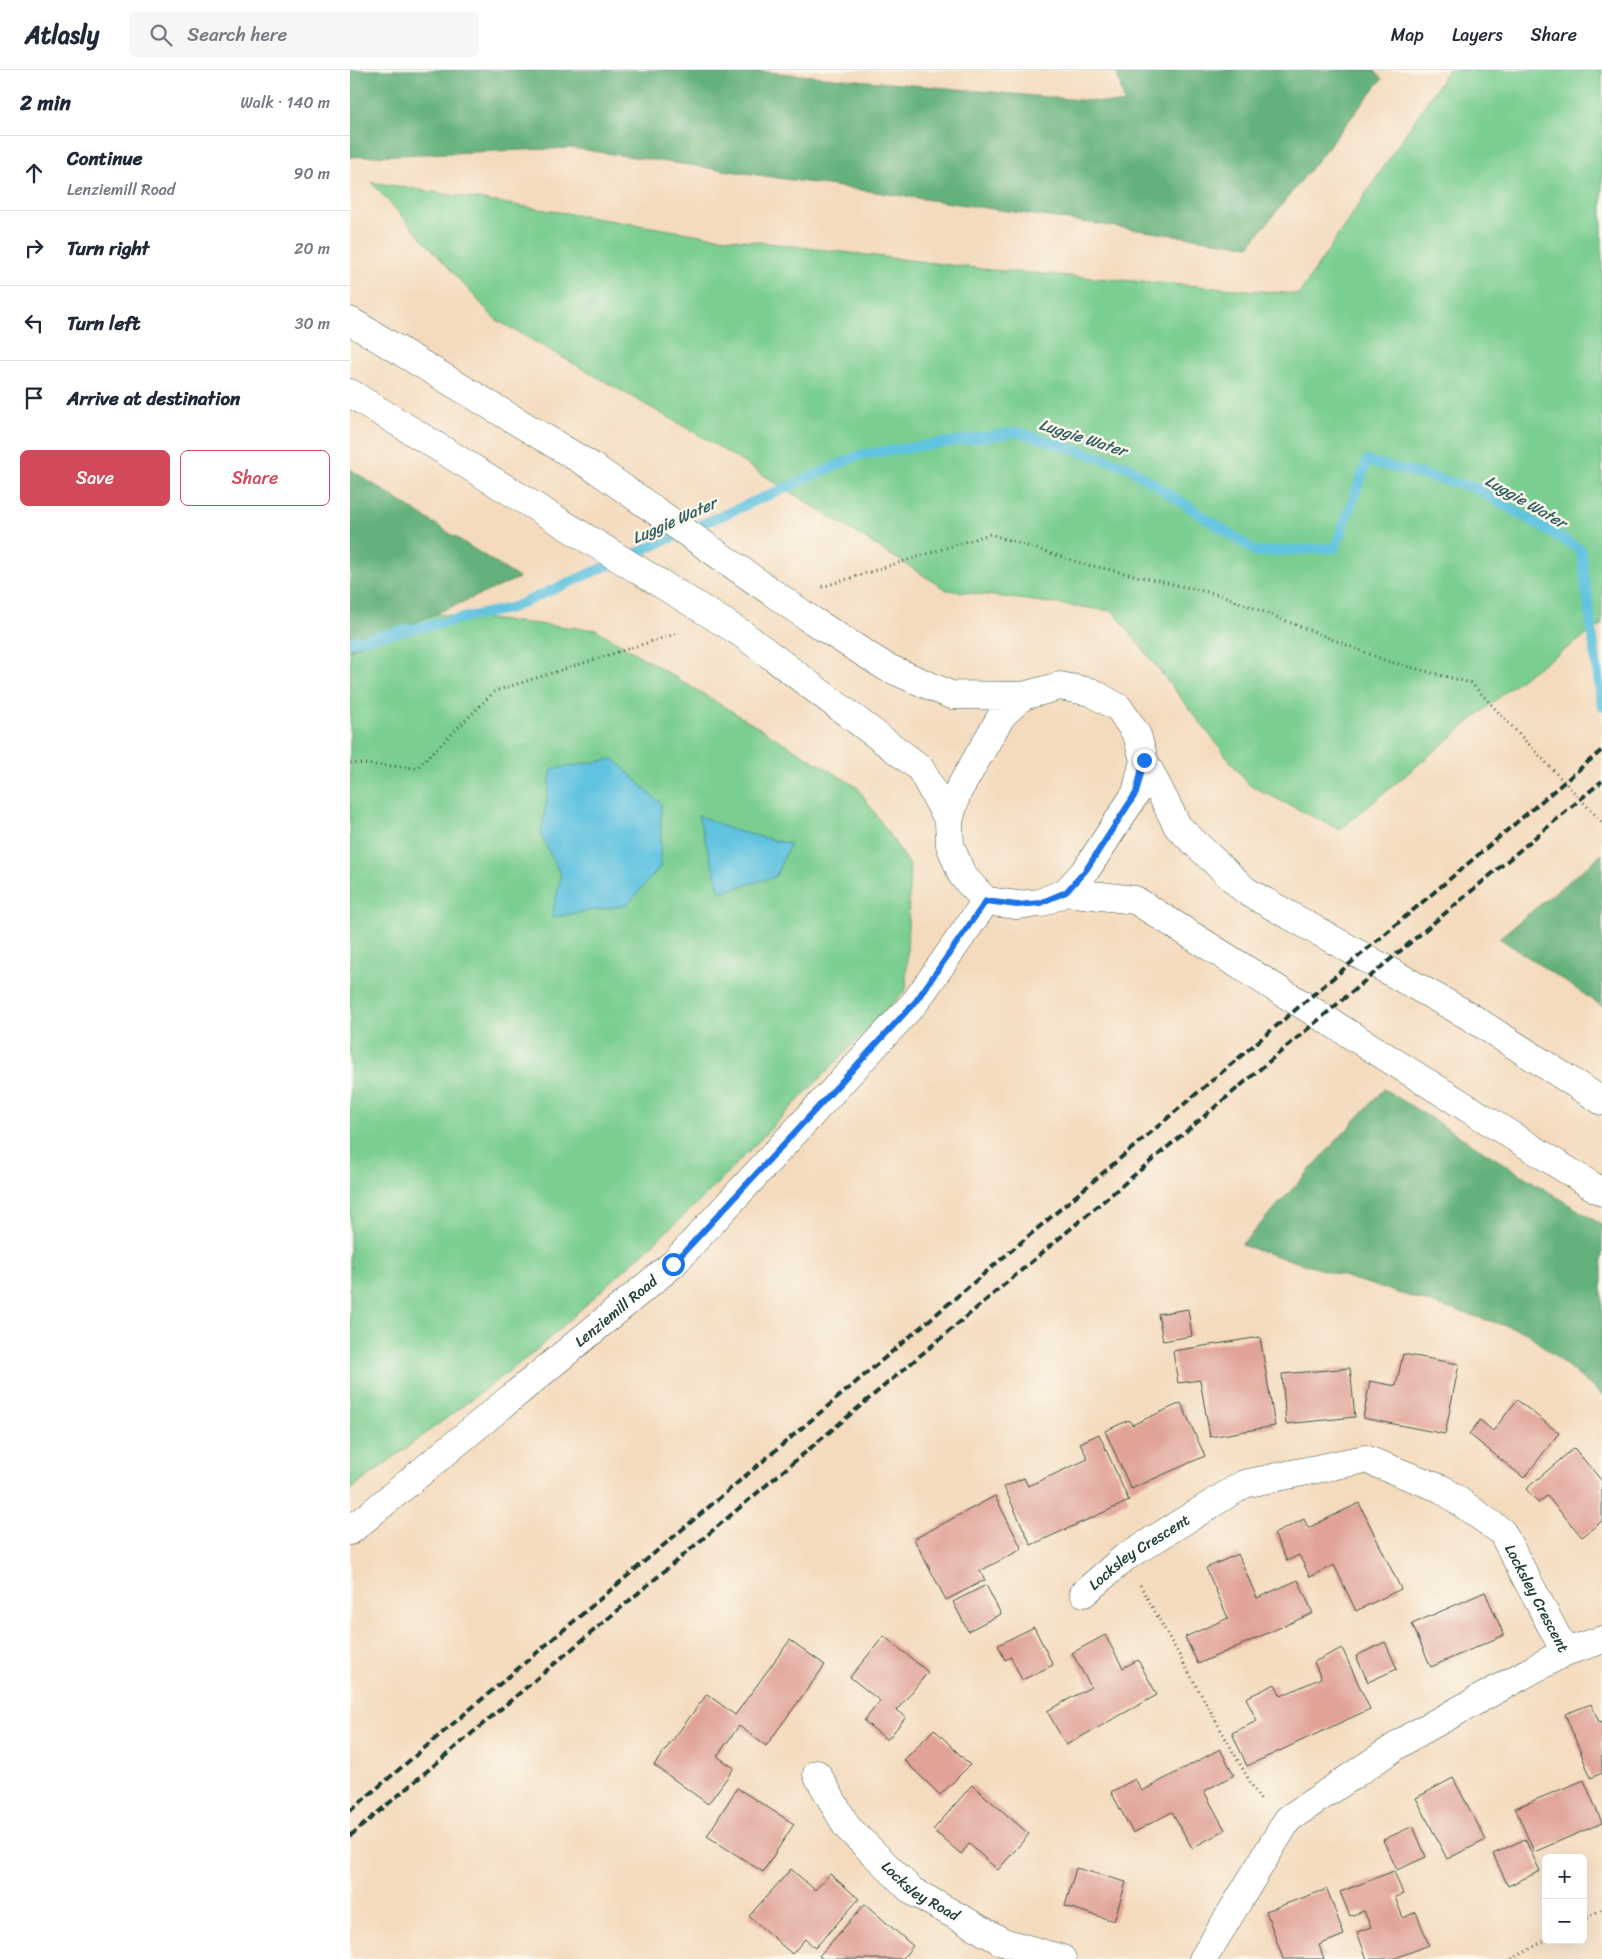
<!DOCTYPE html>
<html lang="en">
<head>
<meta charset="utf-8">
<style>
  :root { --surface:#fff; --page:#f6f6f7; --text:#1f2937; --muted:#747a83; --line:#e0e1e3; --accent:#d1495b }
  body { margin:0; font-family:Sriracha,sans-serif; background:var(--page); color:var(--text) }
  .controls { position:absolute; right:15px; bottom:15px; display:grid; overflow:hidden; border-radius:8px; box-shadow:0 5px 20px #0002 }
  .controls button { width:45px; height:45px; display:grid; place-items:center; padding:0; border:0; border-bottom:1px solid var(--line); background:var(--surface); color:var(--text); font:25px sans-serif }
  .stop { position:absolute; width:15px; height:15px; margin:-11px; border:4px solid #1a73e8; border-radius:50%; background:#fff }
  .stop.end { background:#1a73e8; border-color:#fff; box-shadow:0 1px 5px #0008 }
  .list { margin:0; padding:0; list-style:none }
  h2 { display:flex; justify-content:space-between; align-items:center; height:65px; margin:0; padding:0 20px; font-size:21px }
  h2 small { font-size:16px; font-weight:400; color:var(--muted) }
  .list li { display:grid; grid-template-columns:32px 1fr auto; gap:15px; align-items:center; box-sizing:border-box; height:75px; padding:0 20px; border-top:1px solid var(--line) }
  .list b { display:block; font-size:19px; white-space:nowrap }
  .list p { margin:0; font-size:16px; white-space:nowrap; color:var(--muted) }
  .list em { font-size:16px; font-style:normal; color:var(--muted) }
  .actions { display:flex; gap:10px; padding:15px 20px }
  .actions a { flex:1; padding:11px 0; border:1px solid var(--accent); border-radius:8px; text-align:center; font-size:18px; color:var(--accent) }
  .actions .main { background:var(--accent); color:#fff }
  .icon { flex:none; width:28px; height:28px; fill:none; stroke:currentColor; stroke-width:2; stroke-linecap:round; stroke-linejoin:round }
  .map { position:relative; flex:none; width:1252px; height:1889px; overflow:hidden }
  header { display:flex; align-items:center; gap:30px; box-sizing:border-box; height:70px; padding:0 25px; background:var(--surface); border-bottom:1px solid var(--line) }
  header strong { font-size:24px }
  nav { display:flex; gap:28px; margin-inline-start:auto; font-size:18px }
  .search { width:350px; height:45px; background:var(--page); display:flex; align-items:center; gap:12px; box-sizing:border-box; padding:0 18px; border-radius:8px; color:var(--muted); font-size:19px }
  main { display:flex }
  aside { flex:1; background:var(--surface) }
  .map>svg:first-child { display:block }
</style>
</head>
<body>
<header>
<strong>Atlasly</strong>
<div class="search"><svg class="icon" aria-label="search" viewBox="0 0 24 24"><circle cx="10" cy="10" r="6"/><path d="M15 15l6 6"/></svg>Search here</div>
<nav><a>Map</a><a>Layers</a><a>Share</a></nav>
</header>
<main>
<aside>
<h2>2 min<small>Walk · 140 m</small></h2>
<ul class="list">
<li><svg class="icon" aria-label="ahead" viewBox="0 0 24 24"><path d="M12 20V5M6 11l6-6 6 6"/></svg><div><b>Continue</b><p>Lenziemill Road</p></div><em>90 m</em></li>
<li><svg class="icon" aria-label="right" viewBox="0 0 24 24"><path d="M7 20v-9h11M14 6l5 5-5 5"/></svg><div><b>Turn right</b></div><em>20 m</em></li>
<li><svg class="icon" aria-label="left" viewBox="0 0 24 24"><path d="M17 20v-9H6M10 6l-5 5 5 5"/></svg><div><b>Turn left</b></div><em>30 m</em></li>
<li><svg class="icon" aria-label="arrive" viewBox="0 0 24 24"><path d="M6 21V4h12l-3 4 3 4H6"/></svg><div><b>Arrive at destination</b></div></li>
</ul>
<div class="actions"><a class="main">Save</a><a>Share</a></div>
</aside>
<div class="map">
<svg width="1252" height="1889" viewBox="0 0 1252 1889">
  <rect width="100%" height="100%" fill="#fbf7ec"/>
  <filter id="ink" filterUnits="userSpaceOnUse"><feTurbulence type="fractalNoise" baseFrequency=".02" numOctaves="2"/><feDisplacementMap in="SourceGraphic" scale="10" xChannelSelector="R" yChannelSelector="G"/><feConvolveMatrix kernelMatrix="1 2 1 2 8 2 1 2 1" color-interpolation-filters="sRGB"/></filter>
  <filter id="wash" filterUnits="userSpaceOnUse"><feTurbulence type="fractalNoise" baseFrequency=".0096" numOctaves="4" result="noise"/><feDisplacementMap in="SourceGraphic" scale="20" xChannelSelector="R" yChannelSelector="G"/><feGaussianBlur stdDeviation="1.12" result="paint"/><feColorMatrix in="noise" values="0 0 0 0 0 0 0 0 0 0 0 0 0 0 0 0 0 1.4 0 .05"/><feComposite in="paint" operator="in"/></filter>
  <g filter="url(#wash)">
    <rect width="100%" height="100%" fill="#f4dbbe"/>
    <!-- green -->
    <path fill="#7ace91" stroke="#4c8662" d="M 1098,0 L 1252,0 L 1252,555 L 1172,608 L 990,760 L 899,715 L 763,541 L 597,520 L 351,366 L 145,249 L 21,112 L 351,165 L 642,200 L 949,224 Z
      M 0,535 L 247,560 L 507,717 L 560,795 L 556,920 L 353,1128 L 182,1284 L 0,1420 Z"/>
    <!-- forest -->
    <path fill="#63b17b" stroke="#417758" d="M 0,0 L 395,0 L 775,34 L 766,0 L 1024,0 L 1032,9 L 899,176 L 221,78 L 0,87 Z
      M 0,399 L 169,508 L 0,580 Z
      M 1252,784 L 1252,936 L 1149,868 Z
      M 1034,1019 L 1252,1155 L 1252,1325 L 1176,1262 L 891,1175 Z"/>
    <!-- water -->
    <path fill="#61c3e0" stroke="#40808a" d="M 264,689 L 311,734 L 310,797 L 277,835 L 202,847 L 211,806 L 191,765 L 202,699 Z
      M 348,745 L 382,760 L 440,774 L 425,807 L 370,822 Z"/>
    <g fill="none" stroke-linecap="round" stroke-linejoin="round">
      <!-- stream -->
      <path stroke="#61c3e0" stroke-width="10" d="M 0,572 L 161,538 L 510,385 L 668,362 L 777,396 L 907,482 L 985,478 L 1017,391 L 1126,418 L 1231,480 L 1252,636"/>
    </g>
    <g id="blocks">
      <!-- building -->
      <path fill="#e1a398" d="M 838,1239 L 842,1266 L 813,1271 L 808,1244 Z
        M 910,1267 L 925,1356 L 860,1367 L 850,1310 L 828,1313 L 823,1281 Z
        M 1053,1284 L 1109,1294 L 1095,1364 L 1013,1348 L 1020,1311 L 1046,1316 Z
        M 1000,1298 L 1005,1347 L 936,1354 L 932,1304 Z
        M 1167,1330 L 1209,1363 L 1174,1408 L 1119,1364 L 1130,1350 L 1143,1361 Z
        M 831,1333 L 855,1386 L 781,1419 L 755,1361 L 779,1350 L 782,1355 Z
        M 749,1364 L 779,1431 L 681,1475 L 654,1417 L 674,1408 L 678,1416 L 738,1389 L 730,1373 Z
        M 1224,1378 L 1252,1411 L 1252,1451 L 1232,1467 L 1197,1426 L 1188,1433 L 1176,1419 Z
        M 645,1426 L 672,1479 L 630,1501 L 635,1510 L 596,1530 L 564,1469 Z
        M 1009,1433 L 1051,1519 L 1006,1541 L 984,1495 L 960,1507 L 949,1485 L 937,1491 L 924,1464 L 954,1449 L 958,1458 Z
        M 888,1484 L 907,1528 L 948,1510 L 963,1543 L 848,1594 L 835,1567 L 878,1548 L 856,1498 Z
        M 636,1515 L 651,1544 L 618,1561 L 603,1532 Z
        M 1135,1522 L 1154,1565 L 1081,1597 L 1062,1554 Z
        M 684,1557 L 703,1595 L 672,1610 L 661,1587 L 655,1590 L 648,1575 Z
        M 755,1565 L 773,1598 L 788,1590 L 807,1625 L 716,1675 L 697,1641 L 741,1617 L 722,1583 Z
        M 534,1566 L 578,1602 L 547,1640 L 556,1647 L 537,1670 L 514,1651 L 530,1631 L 500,1607 Z
        M 440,1570 L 475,1595 L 416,1676 L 389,1656 L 367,1686 L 384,1698 L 358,1734 L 304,1695 L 357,1624 L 385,1645 Z
        M 1035,1572 L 1047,1599 L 1018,1612 L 1006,1586 Z
        M 992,1578 L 1020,1639 L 897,1696 L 882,1663 L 907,1651 L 896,1628 L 925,1614 L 931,1626 L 971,1608 L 964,1592 Z
        M 1241,1634 L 1249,1652 L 1252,1651 L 1252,1703 L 1241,1708 L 1215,1644 Z
        M 584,1659 L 620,1695 L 590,1725 L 554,1690 Z
        M 870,1679 L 884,1705 L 854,1721 L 875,1760 L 842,1778 L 822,1742 L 783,1763 L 761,1722 L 785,1709 L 792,1721 Z
        M 1103,1708 L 1136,1770 L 1097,1789 L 1066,1728 Z
        M 1234,1710 L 1252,1753 L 1184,1782 L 1165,1738 Z
        M 622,1715 L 679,1764 L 648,1800 L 619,1774 L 611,1784 L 583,1760 Z
        M 387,1718 L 444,1754 L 413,1802 L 357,1766 Z
        M 1063,1756 L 1076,1787 L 1047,1800 L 1033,1770 Z
        M 1175,1769 L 1190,1801 L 1158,1816 L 1143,1784 Z
        M 726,1798 L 776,1812 L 764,1851 L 715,1836 Z
        M 441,1799 L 465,1820 L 480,1804 L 509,1829 L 465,1878 L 455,1869 L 442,1884 L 399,1846 Z
        M 1044,1801 L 1053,1824 L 1045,1827 L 1053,1848 L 1066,1842 L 1079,1875 L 1043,1889 L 1017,1889 L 1007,1862 L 1021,1857 L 1014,1841 L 1000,1846 L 990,1822 Z
        M 977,1819 L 994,1865 L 969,1875 L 974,1889 L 933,1889 L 916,1841 Z
        M 515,1834 L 563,1876 L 552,1889 L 473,1889 L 469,1886 Z"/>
    </g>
  </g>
  <g filter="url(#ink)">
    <use href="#blocks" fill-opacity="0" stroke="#3f5549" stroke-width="1"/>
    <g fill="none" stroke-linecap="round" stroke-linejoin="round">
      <!-- street casing -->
      <g stroke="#3f5549" stroke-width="29">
        <g id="street">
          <path id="s1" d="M 734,1523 L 774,1488 L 894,1414 L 1015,1389 L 1092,1419 L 1152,1462 L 1215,1582 L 1060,1667 L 938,1749 L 853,1889"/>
          <path d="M 1215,1582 L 1252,1570"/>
          <path id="s2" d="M 467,1704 L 497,1757 L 562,1821 L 653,1872 L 712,1889"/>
        </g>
      </g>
      <!-- secondary casing -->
      <g stroke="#3f5549" stroke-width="29">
        <g id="secondary">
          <path id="s3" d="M 0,1461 L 323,1194 L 566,931 L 636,831"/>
        </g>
      </g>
      <!-- primary casing -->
      <g stroke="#3f5549" stroke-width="29">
        <path id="primary" d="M 0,251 L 246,399
          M 0,323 L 171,428
          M 460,549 L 536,597 L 601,625 L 673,626
          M 391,563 L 570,698 L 599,751
          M 710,616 L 741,622 L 769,638 L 787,665 L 794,690 L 786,723 L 736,800 L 716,822 L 690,833 L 667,835 L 636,831 L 612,805 L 600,775 L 599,751 L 607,723 L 652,645 L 673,626 Z
          M 794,690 L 828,757 L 896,821 L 1119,946 L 1252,1031
          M 716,822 L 785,830 L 1252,1122"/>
      </g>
      <!-- path -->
      <path stroke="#3f5549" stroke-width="3" stroke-dasharray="1 4" stroke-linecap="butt" d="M 472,517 L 640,464 L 734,494 L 871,525 L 1037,591 L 1121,613 L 1252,752
        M 0,693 L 67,698 L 145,621 L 328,563
        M 790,1515 L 909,1728 L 913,1731
        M 1233,1850 L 1252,1839
        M 1162,1889 L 1196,1870"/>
      <!-- street -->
      <use href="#street" stroke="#fff" stroke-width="28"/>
      <!-- secondary -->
      <use href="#secondary" stroke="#fff" stroke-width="28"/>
      <!-- primary -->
      <use href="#primary" stroke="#fff" stroke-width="28"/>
      <!-- rail -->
      <path stroke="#1f3d34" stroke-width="4" stroke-dasharray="8 4" stroke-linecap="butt" d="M 0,1741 L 1252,680
        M 0,1766 L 1252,711"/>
      <!-- primary-bridge casing -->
      <g stroke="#3f5549" stroke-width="29" stroke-linecap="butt">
        <path id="primary-bridge" d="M 246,399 L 460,549
          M 171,428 L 391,563"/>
      </g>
      <!-- primary-bridge -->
      <use href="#primary-bridge" stroke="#fff" stroke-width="28"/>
    </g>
  </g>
  <g fill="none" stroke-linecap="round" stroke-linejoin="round" filter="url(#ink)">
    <!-- route -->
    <path stroke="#1a73e8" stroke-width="6" d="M 323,1194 L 566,931 L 636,831 L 667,835 L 690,833 L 716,822 L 736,800 L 786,723 L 794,690"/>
  </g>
  <g text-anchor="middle" stroke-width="5" stroke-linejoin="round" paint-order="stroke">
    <!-- street labels -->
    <g font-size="15" fill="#1f3d34" stroke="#fbf7ec">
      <text dy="5" stroke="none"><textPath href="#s3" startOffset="345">Lenziemill Road</textPath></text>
      <text dy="5" stroke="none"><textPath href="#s1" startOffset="69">Locksley Crescent</textPath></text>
      <text dy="5" stroke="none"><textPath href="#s1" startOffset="549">Locksley Crescent</textPath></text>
      <text dy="5" stroke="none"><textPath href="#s2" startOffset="159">Locksley Road</textPath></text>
    </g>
    <!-- water labels -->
    <g font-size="16" font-style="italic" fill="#305e5f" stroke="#fbf7ec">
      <text transform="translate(733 367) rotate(18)" y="6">Luggie Water</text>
      <text transform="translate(1176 431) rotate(30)" y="6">Luggie Water</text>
      <text transform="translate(324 450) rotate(-24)" y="6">Luggie Water</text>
    </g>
  </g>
</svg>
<div class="controls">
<button>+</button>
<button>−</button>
</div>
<div class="stop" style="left:323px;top:1194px"></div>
<div class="stop end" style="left:794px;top:690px"></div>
</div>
</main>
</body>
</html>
